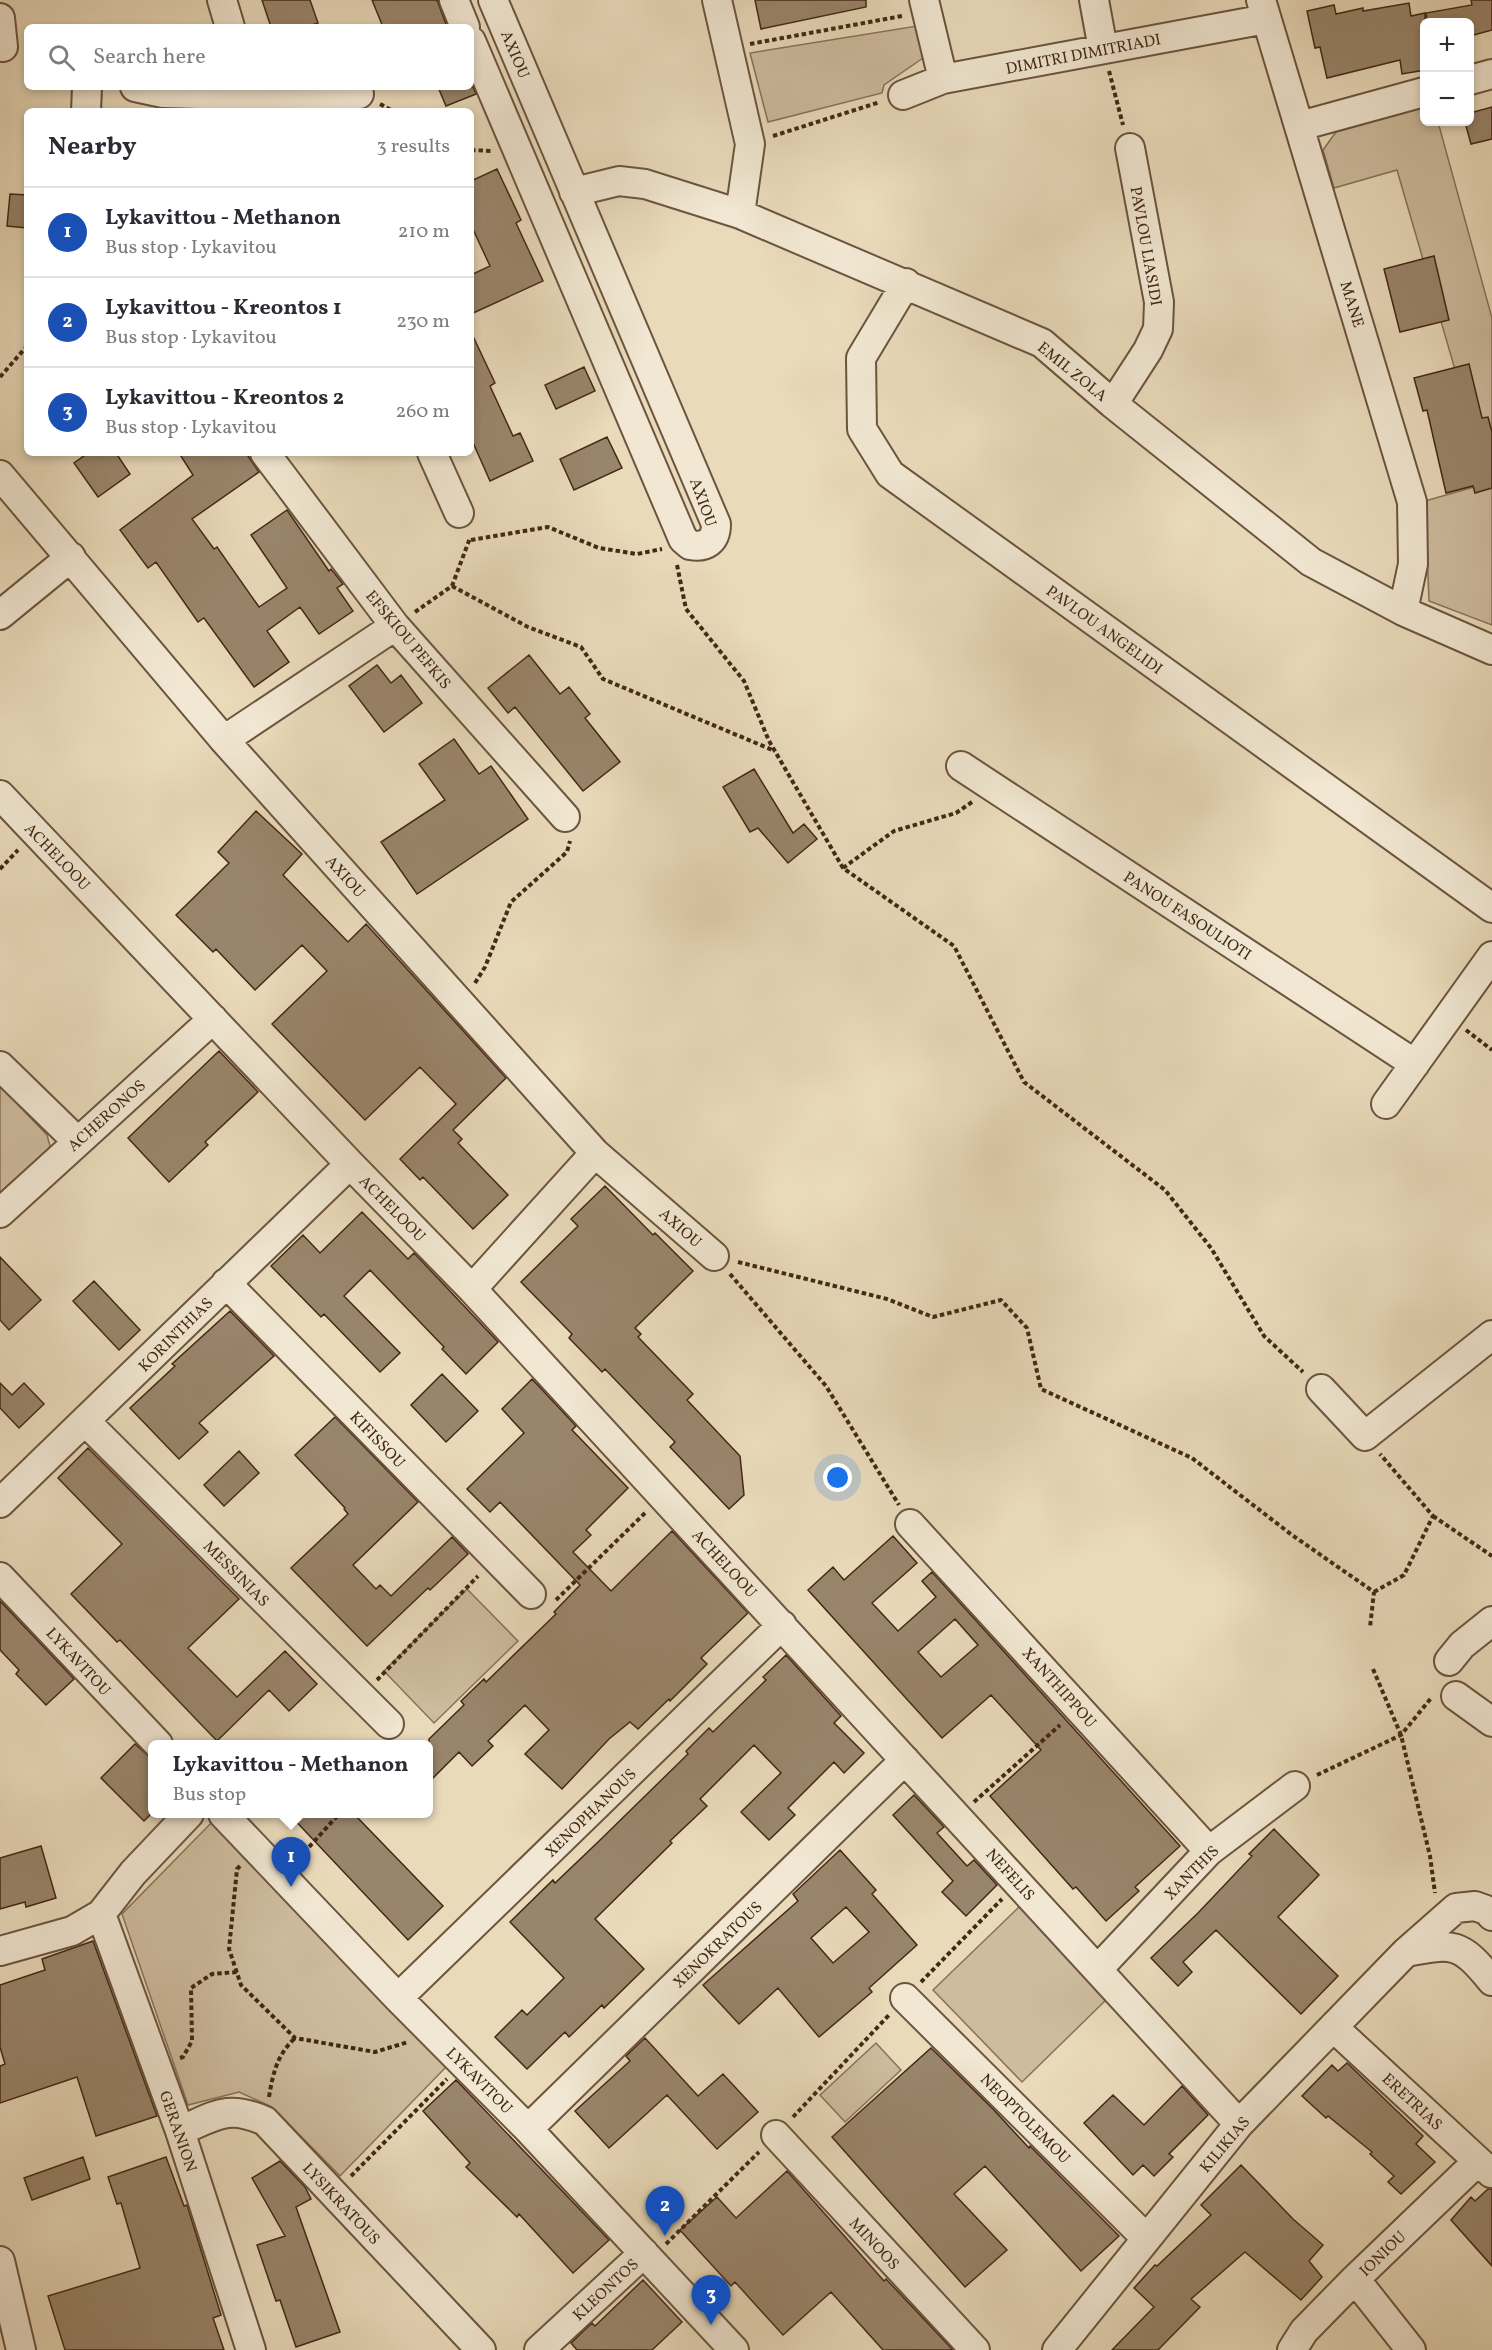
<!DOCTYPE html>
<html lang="en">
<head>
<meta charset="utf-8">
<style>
  :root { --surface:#fff; --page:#f7f7f7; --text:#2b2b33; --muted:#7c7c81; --line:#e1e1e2; --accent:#8f2418 }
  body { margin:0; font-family:Vollkorn,serif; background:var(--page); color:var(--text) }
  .controls { position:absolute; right:18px; top:18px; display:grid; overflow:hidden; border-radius:9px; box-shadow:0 3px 9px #0003 }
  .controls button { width:54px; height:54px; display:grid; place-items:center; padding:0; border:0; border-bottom:2px solid var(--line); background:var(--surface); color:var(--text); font:30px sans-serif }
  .you { position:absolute; left:838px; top:1478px; width:21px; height:21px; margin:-15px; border:4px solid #fff; border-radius:50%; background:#1a73e8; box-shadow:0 0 0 9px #1a73e833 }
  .badge { display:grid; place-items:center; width:39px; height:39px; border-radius:50%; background:var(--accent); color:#fff; font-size:20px; font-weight:700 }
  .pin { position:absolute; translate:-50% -50px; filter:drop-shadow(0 2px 3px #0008) }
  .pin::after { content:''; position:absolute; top:32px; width:21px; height:18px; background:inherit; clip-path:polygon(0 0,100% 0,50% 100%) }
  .popup { position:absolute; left:148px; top:1740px; width:285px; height:78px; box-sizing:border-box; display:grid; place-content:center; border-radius:9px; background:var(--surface); filter:drop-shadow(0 2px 4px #0005); font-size:20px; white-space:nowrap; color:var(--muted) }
  .popup b { font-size:22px; color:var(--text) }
  .popup::after { content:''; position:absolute; left:50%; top:100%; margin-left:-12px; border:12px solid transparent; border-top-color:var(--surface) }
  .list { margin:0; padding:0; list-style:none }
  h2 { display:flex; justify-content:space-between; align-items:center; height:78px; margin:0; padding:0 24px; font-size:26px }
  h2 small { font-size:20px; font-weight:400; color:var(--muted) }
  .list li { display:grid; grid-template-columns:39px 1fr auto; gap:18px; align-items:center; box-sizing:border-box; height:90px; padding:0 24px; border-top:2px solid var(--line) }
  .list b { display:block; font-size:22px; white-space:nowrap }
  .list p { margin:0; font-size:20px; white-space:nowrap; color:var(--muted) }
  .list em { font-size:20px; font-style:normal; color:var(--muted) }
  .icon { flex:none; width:33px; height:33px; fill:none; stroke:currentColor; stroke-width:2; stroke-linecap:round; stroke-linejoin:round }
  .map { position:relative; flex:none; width:1492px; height:2350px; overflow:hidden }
  .search { position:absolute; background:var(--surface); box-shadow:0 3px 9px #0003; left:24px; top:24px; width:450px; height:66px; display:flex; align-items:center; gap:15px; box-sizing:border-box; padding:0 21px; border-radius:9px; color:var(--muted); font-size:22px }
  .panel { position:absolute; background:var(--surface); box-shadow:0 3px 9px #0003; left:24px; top:108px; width:450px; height:348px; border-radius:9px }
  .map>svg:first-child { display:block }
</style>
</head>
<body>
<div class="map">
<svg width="1492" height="2350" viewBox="0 0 1492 2350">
  <rect width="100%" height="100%" fill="#e9daba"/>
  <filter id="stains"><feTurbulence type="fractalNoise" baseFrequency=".00333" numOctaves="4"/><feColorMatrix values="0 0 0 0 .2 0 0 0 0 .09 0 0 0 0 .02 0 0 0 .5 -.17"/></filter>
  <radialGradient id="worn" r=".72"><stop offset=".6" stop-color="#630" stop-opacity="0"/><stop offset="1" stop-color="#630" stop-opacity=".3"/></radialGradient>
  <!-- green -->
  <path fill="#cdbc9e" stroke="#88725a" stroke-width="1.5" d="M 917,26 L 923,58 L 884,85 L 882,93 L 768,122 L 750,53 Z
    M 1424,107 L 1424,122 L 1438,122 L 1492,318 L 1492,625 L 1429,601 L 1425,501 L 1488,483 L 1397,170 L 1334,188 L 1323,150 L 1336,132 Z
    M 0,1086 L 47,1135 L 50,1146 L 45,1159 L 0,1199 Z
    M 467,1589 L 518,1641 L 434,1723 L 384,1671 Z
    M 213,1821 L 446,2067 L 340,2176 L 272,2107 L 239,2092 L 188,2105 L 122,1914 Z
    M 1020,1906 L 1108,1998 L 1022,2082 L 933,1990 Z
    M 876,2043 L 901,2070 L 845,2122 L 820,2095 Z"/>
  <!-- building -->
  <path fill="#99856b" stroke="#432815" stroke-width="1.5" fill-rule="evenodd" d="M 262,0 L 310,0 L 318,23 L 306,27 L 271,27 Z
    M 372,0 L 437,0 L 447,27 L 383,27 Z
    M 755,0 L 866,0 L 866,7 L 761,29 Z
    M 1471,0 L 1492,0 L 1492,30 L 1470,36 L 1470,22 L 1427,22 L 1426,13 L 1472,5 Z
    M 1409,3 L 1411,16 L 1425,13 L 1425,70 L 1402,74 L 1400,60 L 1327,78 L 1320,47 L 1315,48 L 1307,11 L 1334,5 L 1336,14 L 1363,8 L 1363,11 Z
    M 438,87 L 473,87 L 476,94 L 446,106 Z
    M 1492,107 L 1492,139 L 1471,144 L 1465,122 L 1470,122 L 1470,113 Z
    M 497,169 L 521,220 L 516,223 L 543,281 L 471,314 L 471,275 L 490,266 L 471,225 L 471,181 Z
    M 10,194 L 27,195 L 27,228 L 7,226 Z
    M 1434,256 L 1449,320 L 1400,332 L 1384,269 Z
    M 471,332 L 495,383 L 490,386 L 513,436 L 520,433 L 533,461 L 490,481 L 471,438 Z
    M 1469,364 L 1482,418 L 1488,417 L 1492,432 L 1492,488 L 1475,493 L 1473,486 L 1446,493 L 1427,410 L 1423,411 L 1414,378 Z
    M 584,367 L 595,391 L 556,409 L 545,385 Z
    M 607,437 L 622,468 L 574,490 L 560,459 Z
    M 88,453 L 116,453 L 130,474 L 98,497 L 74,463 Z
    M 179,453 L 246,453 L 259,472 L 192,519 L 214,549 L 217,547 L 259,607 L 287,588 L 251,535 L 287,510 L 329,571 L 331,569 L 343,584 L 337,588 L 353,611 L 319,634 L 300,607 L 267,631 L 289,662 L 254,687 L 204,618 L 198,622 L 156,562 L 148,568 L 120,530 L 193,475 Z
    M 529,655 L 560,694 L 569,687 L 590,714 L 585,718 L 620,762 L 583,791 L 515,707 L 508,713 L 488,688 Z
    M 377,665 L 391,683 L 401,675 L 422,703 L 384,732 L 349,686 Z
    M 454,739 L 479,774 L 491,766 L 528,819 L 417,894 L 381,842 L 445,800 L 419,764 Z
    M 754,769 L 793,833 L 804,824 L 817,839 L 788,863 L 758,828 L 750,832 L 723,787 Z
    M 256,811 L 302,854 L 283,875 L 348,942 L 366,924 L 506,1078 L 453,1130 L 462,1139 L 458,1143 L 508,1195 L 473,1229 L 423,1177 L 420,1180 L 400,1159 L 456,1104 L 420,1067 L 365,1120 L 272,1024 L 327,971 L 302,945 L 255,990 L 216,949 L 213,952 L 176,915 L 229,863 L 218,852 Z
    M 219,1051 L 258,1092 L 205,1142 L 208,1145 L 169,1182 L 128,1138 Z
    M 605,1186 L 653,1235 L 655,1233 L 693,1271 L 635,1328 L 641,1334 L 638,1337 L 693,1394 L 687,1400 L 740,1456 L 744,1495 L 729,1509 L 670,1447 L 675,1442 L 605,1369 L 602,1372 L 569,1338 L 572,1334 L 521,1282 L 578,1226 L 571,1219 Z
    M 362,1212 L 408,1259 L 414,1253 L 498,1342 L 466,1374 L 442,1349 L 444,1347 L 370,1270 L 344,1296 L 400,1353 L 380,1372 L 324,1314 L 321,1317 L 271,1266 L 303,1235 L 320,1253 Z
    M 0,1257 L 41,1300 L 9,1330 L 0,1320 Z
    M 94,1281 L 140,1330 L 119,1350 L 73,1301 Z
    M 230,1311 L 274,1356 L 199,1423 L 208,1432 L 179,1459 L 130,1408 L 175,1366 L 172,1364 Z
    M 442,1374 L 478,1411 L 446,1442 L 411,1405 Z
    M 532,1379 L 576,1426 L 572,1430 L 628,1488 L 586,1530 L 591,1535 L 573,1552 L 611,1591 L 672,1531 L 748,1613 L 701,1658 L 707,1664 L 670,1701 L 669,1699 L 638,1729 L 630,1722 L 609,1739 L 562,1789 L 525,1754 L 549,1730 L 525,1705 L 488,1741 L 493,1746 L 472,1766 L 459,1752 L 429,1782 L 429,1739 L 464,1705 L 461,1701 L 484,1679 L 486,1682 L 556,1614 L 554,1612 L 580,1585 L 500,1502 L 490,1512 L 467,1489 L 524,1433 L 502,1409 Z
    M 0,1383 L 12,1395 L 24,1383 L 44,1404 L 19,1428 L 0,1408 Z
    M 335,1417 L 418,1502 L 353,1565 L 376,1589 L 380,1585 L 391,1596 L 452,1537 L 468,1554 L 430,1590 L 428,1588 L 367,1646 L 291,1568 L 348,1514 L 344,1509 L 345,1508 L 295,1455 Z
    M 88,1448 L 239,1599 L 188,1648 L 237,1697 L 285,1651 L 317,1684 L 289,1711 L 269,1690 L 217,1741 L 120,1640 L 117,1642 L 71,1594 L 122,1544 L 58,1478 Z
    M 239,1451 L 259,1473 L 224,1506 L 204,1485 Z
    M 893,1536 L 917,1563 L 872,1603 L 898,1631 L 936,1597 L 922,1581 L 932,1572 L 1180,1846 L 1135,1887 L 1139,1891 L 1106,1921 L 1076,1887 L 1073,1889 L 990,1796 L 1041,1750 L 991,1695 L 942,1738 L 808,1590 L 833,1567 L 844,1580 ZM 955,1619 L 978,1645 L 941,1677 L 918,1652 Z
    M 0,1601 L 74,1679 L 46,1705 L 16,1674 L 19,1670 L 0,1650 Z
    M 786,1655 L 841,1716 L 834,1723 L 864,1753 L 844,1773 L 834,1762 L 788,1808 L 795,1815 L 769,1840 L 741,1812 L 781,1773 L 754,1745 L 700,1799 L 707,1806 L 670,1841 L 672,1843 L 595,1919 L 644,1969 L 604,2008 L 602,2005 L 569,2037 L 565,2032 L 527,2069 L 495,2037 L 522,2010 L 527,2015 L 564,1978 L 510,1922 L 553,1880 L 555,1883 L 597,1843 L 688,1754 L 686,1751 L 709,1728 L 713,1732 L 766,1680 L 763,1677 Z
    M 135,1744 L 153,1760 L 153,1812 L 144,1821 L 101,1778 Z
    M 914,1795 L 944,1827 L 937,1833 L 967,1866 L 974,1860 L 997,1885 L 966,1916 L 942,1892 L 953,1881 L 893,1815 Z
    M 289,1814 L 354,1814 L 443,1906 L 408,1940 Z
    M 1274,1829 L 1319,1875 L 1278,1917 L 1338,1976 L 1301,2014 L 1216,1930 L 1183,1962 L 1192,1972 L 1178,1986 L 1151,1958 L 1198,1913 L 1252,1856 L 1249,1854 Z
    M 41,1846 L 56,1898 L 26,1907 L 25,1902 L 0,1909 L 0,1858 Z
    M 840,1850 L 876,1890 L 872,1894 L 917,1945 L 869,1988 L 872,1992 L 819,2037 L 778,1988 L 739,2024 L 703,1985 L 798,1901 L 793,1894 ZM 846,1907 L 869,1932 L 833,1963 L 811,1938 Z
    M 93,1941 L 157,2116 L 96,2136 L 77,2077 L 0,2103 L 0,2066 L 5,2064 L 0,2047 L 0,1985 L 45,1970 L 42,1959 Z
    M 645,2038 L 698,2096 L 723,2074 L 758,2112 L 717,2149 L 667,2095 L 609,2148 L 575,2111 L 630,2061 L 626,2056 Z
    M 931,2048 L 994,2110 L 1029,2148 L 1030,2146 L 1119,2236 L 1081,2271 L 985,2166 L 954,2194 L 1007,2250 L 965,2287 L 832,2137 Z
    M 1347,2063 L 1423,2136 L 1416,2144 L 1435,2162 L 1401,2194 L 1388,2182 L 1394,2176 L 1370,2154 L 1372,2152 L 1328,2116 L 1326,2118 L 1302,2096 L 1332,2065 L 1338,2071 Z
    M 456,2080 L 609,2240 L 573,2273 L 519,2214 L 517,2217 L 466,2167 L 470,2163 L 423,2111 Z
    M 1182,2086 L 1208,2115 L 1169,2154 L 1173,2157 L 1154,2176 L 1143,2165 L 1133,2175 L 1084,2123 L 1113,2095 L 1144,2125 Z
    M 83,2157 L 90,2179 L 32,2200 L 24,2178 Z
    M 166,2157 L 184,2206 L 187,2205 L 221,2315 L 213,2318 L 224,2350 L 65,2350 L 48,2296 L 140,2268 L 121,2203 L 117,2204 L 108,2177 Z
    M 280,2161 L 305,2187 L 311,2199 L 296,2207 L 340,2332 L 296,2347 L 280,2300 L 276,2301 L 257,2245 L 285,2236 L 252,2178 Z
    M 1241,2165 L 1293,2219 L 1323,2245 L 1309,2261 L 1322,2277 L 1301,2300 L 1245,2252 L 1191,2299 L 1200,2307 L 1158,2350 L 1112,2350 L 1154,2307 L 1134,2288 L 1155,2265 L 1157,2266 L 1211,2215 L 1201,2205 Z
    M 787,2171 L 884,2281 L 886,2279 L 953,2350 L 883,2350 L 831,2292 L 783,2335 L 735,2282 L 731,2286 L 680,2230 L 717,2197 L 736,2218 Z
    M 1488,2189 L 1492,2189 L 1492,2266 L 1451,2220 L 1471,2197 L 1475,2201 Z
    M 643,2280 L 682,2322 L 652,2350 L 577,2350 L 571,2343 L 592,2323 L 595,2326 Z"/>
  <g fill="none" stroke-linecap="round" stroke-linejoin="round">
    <!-- minor casing -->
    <g stroke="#6c543e" stroke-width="32">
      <path id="minor" d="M 222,0 L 230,27
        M 454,0 L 465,27
        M 717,0 L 750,144 L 740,214
        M 924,0 L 943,79
        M 1094,0 L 1103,49
        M 1261,0 L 1412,502 L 1413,564 L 1403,611
        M 0,18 L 3,47
        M 471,41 L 683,539 L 690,545 C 706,548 716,541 716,524 L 493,0
        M 1470,80 L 1492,74
        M 135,87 L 163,93 L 273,96 L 359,94
        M 903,95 L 943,79 L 1266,19
        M 86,111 L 87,87
        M 1300,126 L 1424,92
        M 574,192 L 619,181 L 645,184 L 740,214 L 1042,343 L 1113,404 L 1311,562 L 1403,611 L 1492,650
        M 906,283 L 861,358 L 862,429 L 890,474 L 1492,908
        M 1113,404 L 1148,350 L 1158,329 L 1159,302 L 1130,148
        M 265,453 L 395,626 L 565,817
        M 432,453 L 459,513
        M 0,475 L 224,740 L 595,1153 L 714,1256
        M 0,615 L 71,557
        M 224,740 L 395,626
        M 961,766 L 1415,1064
        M 0,795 L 350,1164 L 472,1289 L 1239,2124
        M 0,1066 L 77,1141
        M 1386,1104 L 1492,956
        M 0,1213 L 213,1019
        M 226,1283 L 531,1594
        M 472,1289 L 595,1153
        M 1321,1389 L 1365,1436 L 1492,1335
        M 86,1422 L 389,1724
        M 0,1503 L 350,1164
        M 910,1524 L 1209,1851
        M 0,1577 L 158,1744
        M 1449,1661 L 1462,1645 L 1492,1621
        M 1456,1696 L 1492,1722
        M 223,1814 L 398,1998 L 528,2129 L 734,2350
        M 101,1914 L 180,2131 L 251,2350
        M 0,1951 L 72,1931 L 101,1914 L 133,1873 L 189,1814
        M 1406,1952 C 1454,1943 1460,1942 1492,1981
        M 1098,1969 L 1209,1851 L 1295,1786
        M 398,1998 L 782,1625
        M 905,1998 L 1146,2238
        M 1333,2027 L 1491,2173
        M 528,2129 L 905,1760
        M 180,2131 C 215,2116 227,2104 265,2121 L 481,2350
        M 776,2135 L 975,2350
        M 0,2261 L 21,2350
        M 1355,2279 L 1411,2350
        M 539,2350 L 644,2253
        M 1057,2350 L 1239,2124 L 1406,1952 L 1456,1908 L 1475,1906 L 1486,1910 L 1492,1916
        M 1292,2350 L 1304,2331 L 1355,2279 L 1478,2161"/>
    </g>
    <!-- path -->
    <path stroke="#432815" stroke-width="4" stroke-dasharray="4.5 3" stroke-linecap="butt" d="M 750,44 L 902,16
      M 1109,71 L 1123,125
      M 380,104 L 393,111
      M 773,136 L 880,102
      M 471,150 L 491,151
      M 0,377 L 27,346
      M 471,540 L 548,527 L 599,548 L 637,554 L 662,549
      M 677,565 L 686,609 L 744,681 L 769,741 L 843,868 L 954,946 L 1024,1082 L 1165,1190 L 1211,1248 L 1264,1336 L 1303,1372
      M 452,586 L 528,627 L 581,647 L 603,679 L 775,751
      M 415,612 L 452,586 L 470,538
      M 843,868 L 894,831 L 956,813 L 972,802
      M 0,869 L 18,850
      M 475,983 L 485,967 L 511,902 L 567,852 L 570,841
      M 1466,1030 L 1492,1050
      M 738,1262 L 887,1299 L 933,1317 L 1001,1300 L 1027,1328 L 1041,1389 L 1192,1458 L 1292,1535 L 1374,1592 L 1370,1627
      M 730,1274 L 826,1386 L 899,1505
      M 1433,1516 L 1492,1556
      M 1374,1592 L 1404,1575 L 1433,1516 L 1380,1454
      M 556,1600 L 645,1513
      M 1373,1669 L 1401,1735 L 1430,1856 L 1435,1893
      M 377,1680 L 478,1576
      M 1317,1775 L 1401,1735 L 1432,1697
      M 974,1802 L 1060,1725
      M 299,1858 L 339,1814
      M 240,1866 L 237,1869 L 229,1949 L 241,1985 L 295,2038 L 375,2052 L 408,2042
      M 921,1982 L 1002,1899
      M 180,2058 L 183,2057 L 192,2041 L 191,1988 L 212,1974 L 237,1972
      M 269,2097 C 273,2073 277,2055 295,2038
      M 793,2117 L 889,2015
      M 351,2176 L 447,2079
      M 666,2244 L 759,2152"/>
    <!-- minor -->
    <use href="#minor" stroke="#f1e7d2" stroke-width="28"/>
  </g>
  <g text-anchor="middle" stroke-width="4.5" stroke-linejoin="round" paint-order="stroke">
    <!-- street labels -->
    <g font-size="16" fill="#432815" stroke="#f1e7d2">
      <text transform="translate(1083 53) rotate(-11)" y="6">DIMITRI DIMITRIADI</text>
      <text transform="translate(516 54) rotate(67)" y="6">AXIOU</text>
      <text transform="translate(1147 246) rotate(80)" y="6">PAVLOU LIASIDI</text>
      <text transform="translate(1353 304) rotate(73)" y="6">MANE</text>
      <text transform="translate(1073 371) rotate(39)" y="6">EMIL ZOLA</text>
      <text transform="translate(704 502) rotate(70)" y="6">AXIOU</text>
      <text transform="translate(1105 629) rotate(36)" y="6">PAVLOU ANGELIDI</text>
      <text transform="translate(409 639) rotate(50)" y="6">EFSKIOU PEFKIS</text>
      <text transform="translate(58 856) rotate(46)" y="6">ACHELOOU</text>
      <text transform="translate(346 876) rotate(48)" y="6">AXIOU</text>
      <text transform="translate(1188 915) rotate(33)" y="6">PANOU FASOULIOTI</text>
      <text transform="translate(106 1115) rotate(-42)" y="6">ACHERONOS</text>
      <text transform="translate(393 1208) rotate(45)" y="6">ACHELOOU</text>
      <text transform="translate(681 1227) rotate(41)" y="6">AXIOU</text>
      <text transform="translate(175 1334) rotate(-45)" y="6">KORINTHIAS</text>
      <text transform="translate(378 1439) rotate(46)" y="6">KIFISSOU</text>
      <text transform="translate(725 1563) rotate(47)" y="6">ACHELOOU</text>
      <text transform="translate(237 1573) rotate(45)" y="6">MESSINIAS</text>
      <text transform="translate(79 1661) rotate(47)" y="6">LYKAVITOU</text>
      <text transform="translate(1060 1687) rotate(48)" y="6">XANTHIPPOU</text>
      <text transform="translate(590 1812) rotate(-44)" y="6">XENOPHANOUS</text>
      <text transform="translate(1191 1872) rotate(-45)" y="6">XANTHIS</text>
      <text transform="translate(1011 1874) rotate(48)" y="6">NEFELIS</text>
      <text transform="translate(717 1944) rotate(-44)" y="6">XENOKRATOUS</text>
      <text transform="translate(480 2080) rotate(45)" y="6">LYKAVITOU</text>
      <text transform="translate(1413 2101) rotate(43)" y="6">ERETRIAS</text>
      <text transform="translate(1026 2118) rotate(45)" y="6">NEOPTOLEMOU</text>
      <text transform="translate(179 2131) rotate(71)" y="6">GERANION</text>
      <text transform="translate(1224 2144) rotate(-50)" y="6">KILIKIAS</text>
      <text transform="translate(342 2203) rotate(47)" y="6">LYSIKRATOUS</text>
      <text transform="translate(875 2243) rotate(47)" y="6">MINOOS</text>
      <text transform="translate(1382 2253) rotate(-44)" y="6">IONIOU</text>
      <text transform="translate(605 2289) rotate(-43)" y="6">KLEONTOS</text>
    </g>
  </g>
  <rect width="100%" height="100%" filter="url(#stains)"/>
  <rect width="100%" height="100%" fill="url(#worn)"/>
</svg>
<div class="controls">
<button>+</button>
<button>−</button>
</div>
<div class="you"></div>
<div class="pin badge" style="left:291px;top:1887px;background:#1a4fb4">1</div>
<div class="popup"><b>Lykavittou - Methanon</b>Bus stop</div>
<div class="pin badge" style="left:665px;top:2236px;background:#1a4fb4">2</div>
<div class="pin badge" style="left:711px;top:2325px;background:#1a4fb4">3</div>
<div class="search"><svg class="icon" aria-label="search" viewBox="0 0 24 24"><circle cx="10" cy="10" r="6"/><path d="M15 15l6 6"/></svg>Search here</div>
<section class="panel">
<h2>Nearby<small>3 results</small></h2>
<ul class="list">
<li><span class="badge" style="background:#1a4fb4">1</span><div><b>Lykavittou - Methanon</b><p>Bus stop · Lykavitou</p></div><em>210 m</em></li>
<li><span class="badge" style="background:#1a4fb4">2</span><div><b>Lykavittou - Kreontos 1</b><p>Bus stop · Lykavitou</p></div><em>230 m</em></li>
<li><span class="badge" style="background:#1a4fb4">3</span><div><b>Lykavittou - Kreontos 2</b><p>Bus stop · Lykavitou</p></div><em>260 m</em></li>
</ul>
</section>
</div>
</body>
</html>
